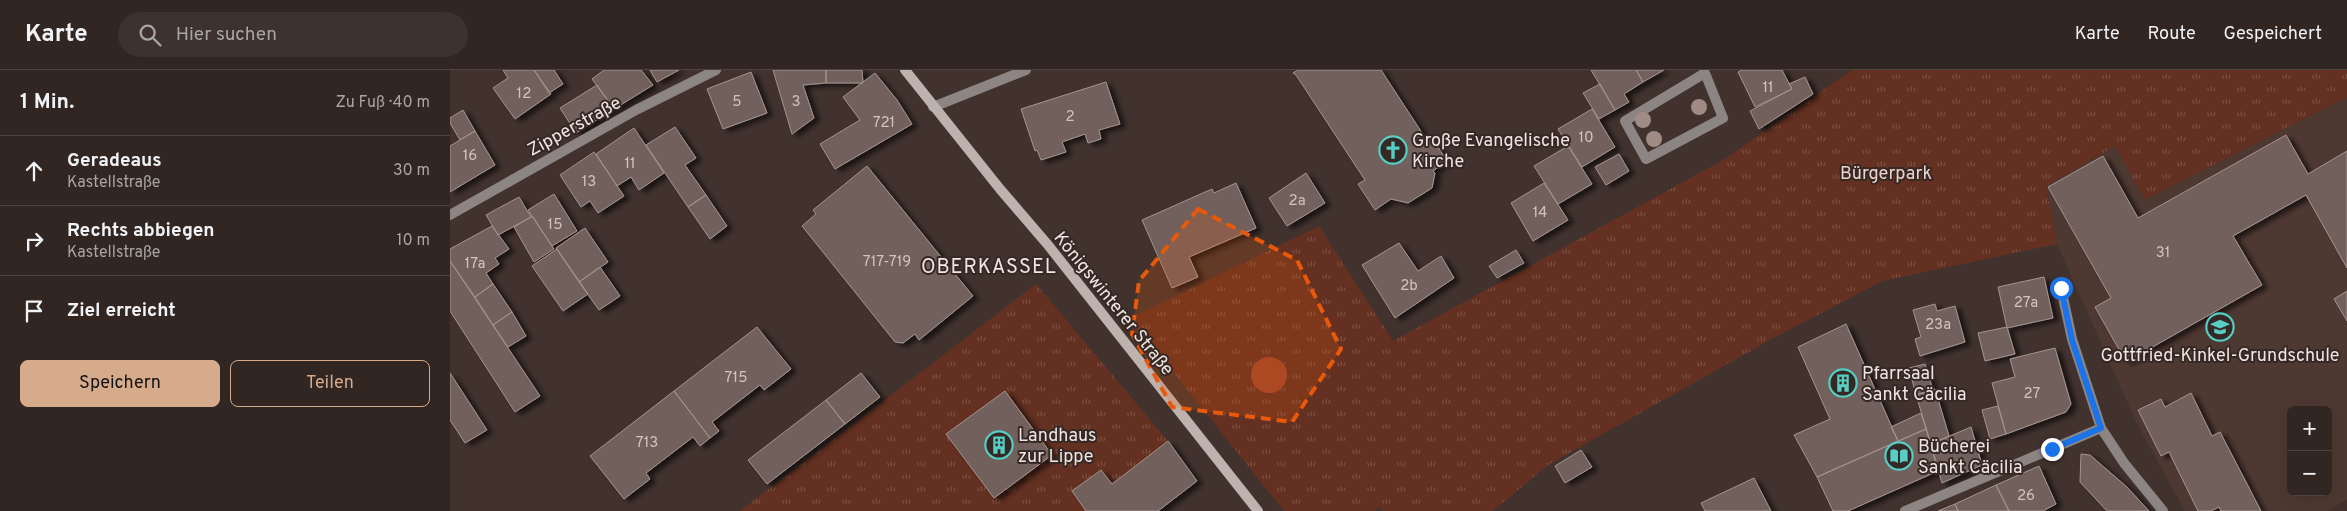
<!DOCTYPE html>
<html lang="de">
<head>
<meta charset="utf-8">
<style>
  :root { --surface:#312622; --page:#3d322f; --text:#f1f3f6; --muted:#a8a5a5; --line:#4c4340; --accent:#d6ab8b }
  body { margin:0; font-family:Overpass,sans-serif; background:var(--page); color:var(--text) }
  .controls { position:absolute; right:15px; bottom:15px; display:grid; overflow:hidden; border-radius:8px; box-shadow:0 5px 20px #0002 }
  .controls button { width:45px; height:45px; display:grid; place-items:center; padding:0; border:0; border-bottom:1px solid var(--line); background:var(--surface); color:var(--text); font:25px sans-serif }
  .stop { position:absolute; width:15px; height:15px; margin:-11px; border:4px solid #1a73e8; border-radius:50%; background:#fff }
  .stop.end { background:#1a73e8; border-color:#fff; box-shadow:0 1px 5px #0008 }
  .list { margin:0; padding:0; list-style:none }
  h2 { display:flex; justify-content:space-between; align-items:center; height:65px; margin:0; padding:0 20px; font-size:21px }
  h2 small { font-size:16px; font-weight:400; color:var(--muted) }
  .list li { display:grid; grid-template-columns:32px 1fr auto; gap:15px; align-items:center; box-sizing:border-box; height:70px; padding:0 20px; border-top:1px solid var(--line) }
  .list b { display:block; font-size:19px; white-space:nowrap }
  .list p { margin:0; font-size:16px; white-space:nowrap; color:var(--muted) }
  .list em { font-size:16px; font-style:normal; color:var(--muted) }
  .actions { display:flex; gap:10px; padding:15px 20px }
  .actions a { flex:1; padding:11px 0; border:1px solid var(--accent); border-radius:8px; text-align:center; font-size:18px; color:var(--accent) }
  .actions .main { background:var(--accent); color:#111 }
  .icon { flex:none; width:28px; height:28px; fill:none; stroke:currentColor; stroke-width:2; stroke-linecap:round; stroke-linejoin:round }
  .map { position:relative; flex:none; width:1897px; height:441px; overflow:hidden }
  header { display:flex; align-items:center; gap:30px; box-sizing:border-box; height:70px; padding:0 25px; background:var(--surface); border-bottom:1px solid var(--line) }
  header strong { font-size:24px }
  nav { display:flex; gap:28px; margin-inline-start:auto; font-size:18px }
  .search { width:350px; height:45px; background:var(--page); display:flex; align-items:center; gap:12px; box-sizing:border-box; padding:0 18px; border-radius:28px; color:var(--muted); font-size:19px }
  main { display:flex }
  aside { flex:1; background:var(--surface) }
  .map>svg:first-child { display:block }
</style>
</head>
<body>
<header>
<strong>Karte</strong>
<div class="search"><svg class="icon" aria-label="search" viewBox="0 0 24 24"><circle cx="10" cy="10" r="6"/><path d="M15 15l6 6"/></svg>Hier suchen</div>
<nav><a>Karte</a><a>Route</a><a>Gespeichert</a></nav>
</header>
<main>
<aside>
<h2>1 Min.<small>Zu Fuß · 40 m</small></h2>
<ul class="list">
<li><svg class="icon" aria-label="ahead" viewBox="0 0 24 24"><path d="M12 20V5M6 11l6-6 6 6"/></svg><div><b>Geradeaus</b><p>Kastellstraße</p></div><em>30 m</em></li>
<li><svg class="icon" aria-label="right" viewBox="0 0 24 24"><path d="M7 20v-9h11M14 6l5 5-5 5"/></svg><div><b>Rechts abbiegen</b><p>Kastellstraße</p></div><em>10 m</em></li>
<li><svg class="icon" aria-label="arrive" viewBox="0 0 24 24"><path d="M6 21V4h12l-3 4 3 4H6"/></svg><div><b>Ziel erreicht</b></div></li>
</ul>
<div class="actions"><a class="main">Speichern</a><a>Teilen</a></div>
</aside>
<div class="map">
<svg width="1897" height="441" viewBox="0 0 1897 441">
  <defs>
    <pattern id="park-tufts" width="24" height="20" patternUnits="userSpaceOnUse" patternTransform="scale(1.25)"><rect width="24" height="20" fill="#633021"/><path d="M3 7l-1-3M5 7V3M7 7l1-3M15 17l-1-3M17 17v-4M19 17l1-3" fill="none" stroke="#7a4e41"/></pattern>
    <filter id="shadow"><feDropShadow dx="5.5" dy="3" stdDeviation="2.5" flood-color="#0009"/></filter>
  </defs>
  <rect width="100%" height="100%" fill="#41322e"/>
  <!-- built -->
  <path fill="#4e3832" fill-rule="evenodd" d="M 1897,27 L 1897,430 L 1876,441 L 1735,441 L 1686,352 L 1607,174 L 1596,116 L 1666,76 L 1695,130 ZM 1841,340 L 1878,340 L 1878,422 L 1841,422 Z"/>
  <!-- park -->
  <path fill="url(#park-tufts)" d="M 1402,0 L 1897,0 L 1897,27 L 1695,130 L 1665,76 L 1596,116 L 1607,174 L 1432,211 L 1320,270 L 1098,395 L 1043,441 L 933,441 L 930,437 L 924,441 L 834,441 L 680,248 L 869,156 L 943,271 L 1273,90 Z
    M 586,214 L 718,371 L 662,414 L 651,400 L 622,421 L 636,441 L 290,441 Z"/>
  <!-- water -->
  <path fill="#9e452a" d="M801 305a18 18 0 1 1 36 0a18 18 0 1 1-36 0Z"/>
  <!-- building -->
  <path fill="#72615d" stroke="#a5938e" filter="url(#shadow)" d="M 53,0 L 84,0 L 101,24 L 65,49 L 43,18 L 58,8 Z
    M 84,0 L 104,0 L 113,14 L 99,23 Z
    M 154,0 L 191,0 L 203,15 L 164,39 L 142,9 Z
    M 200,0 L 229,0 L 207,12 Z
    M 323,0 L 376,0 L 376,13 L 353,15 L 364,48 L 342,64 Z
    M 376,0 L 412,0 L 413,13 L 376,13 Z
    M 848,0 L 931,0 L 976,69 L 981,66 L 997,91 L 983,101 L 985,103 L 982,118 L 958,133 L 941,129 L 925,140 L 908,114 L 915,110 L 846,5 L 843,3 Z
    M 1141,0 L 1186,0 L 1193,12 L 1174,24 L 1179,32 L 1165,40 Z
    M 1186,0 L 1214,0 L 1193,12 Z
    M 1292,0 L 1332,0 L 1342,19 L 1305,37 L 1288,2 Z
    M 301,2 L 317,43 L 273,59 L 257,19 Z
    M 425,3 L 447,30 L 462,54 L 385,99 L 370,74 L 410,50 L 393,27 Z
    M 1355,7 L 1363,24 L 1309,59 L 1300,41 L 1342,19 L 1339,14 Z
    M 656,12 L 670,54 L 649,60 L 651,69 L 638,73 L 635,64 L 612,72 L 616,82 L 591,90 L 587,80 L 585,81 L 571,39 Z
    M 1150,14 L 1165,40 L 1149,49 L 1133,23 Z
    M 147,15 L 164,39 L 126,63 L 110,38 Z
    M 1142,39 L 1165,77 L 1132,97 L 1108,59 Z
    M 13,40 L 25,61 L 10,70 L 0,53 L 0,48 Z
    M 225,57 L 246,88 L 235,95 L 256,125 L 238,137 L 196,75 Z
    M 184,58 L 214,103 L 189,120 L 181,107 L 167,116 L 146,84 Z
    M 25,61 L 45,95 L 0,122 L 0,76 Z
    M 1836,65 L 1858,104 L 1897,81 L 1897,198 L 1856,125 L 1783,166 L 1812,215 L 1676,292 L 1645,237 L 1661,228 L 1598,117 L 1653,86 L 1688,148 Z
    M 1118,76 L 1142,114 L 1108,134 L 1084,96 Z
    M 144,82 L 174,126 L 148,143 L 140,131 L 131,137 L 110,105 Z
    M 1169,84 L 1179,101 L 1156,115 L 1145,97 Z
    M 417,96 L 523,226 L 469,270 L 465,264 L 453,273 L 445,272 L 352,156 L 366,144 L 363,140 Z
    M 856,103 L 875,133 L 837,156 L 819,128 Z
    M 786,113 L 806,158 L 739,187 L 748,207 L 722,218 L 692,150 L 762,119 L 764,123 Z
    M 1094,113 L 1118,150 L 1083,171 L 1061,133 Z
    M 104,124 L 127,161 L 102,176 L 78,140 Z
    M 256,125 L 277,156 L 260,169 L 238,137 Z
    M 69,127 L 81,147 L 48,165 L 36,145 Z
    M 81,147 L 83,147 L 104,179 L 84,192 L 64,157 Z
    M 42,156 L 59,179 L 45,188 L 49,194 L 36,203 L 43,214 L 25,227 L 0,191 L 0,179 Z
    M 135,158 L 158,192 L 129,212 L 106,178 Z
    M 949,173 L 968,201 L 991,186 L 1004,208 L 945,248 L 912,195 Z
    M 107,179 L 138,224 L 113,241 L 82,196 Z
    M 1066,180 L 1074,193 L 1047,208 L 1039,196 Z
    M 0,191 L 90,326 L 65,342 L 0,241 Z
    M 150,197 L 170,226 L 149,240 L 129,212 Z
    M 1594,207 L 1603,248 L 1557,258 L 1548,217 Z
    M 43,214 L 62,242 L 43,255 L 25,227 Z
    M 1897,221 L 1897,251 L 1884,229 Z
    M 1485,234 L 1487,241 L 1505,236 L 1515,272 L 1470,286 L 1465,269 L 1471,267 L 1463,240 Z
    M 62,242 L 76,266 L 58,277 L 43,255 Z
    M 1396,254 L 1448,371 L 1367,407 L 1344,365 L 1380,349 L 1348,277 Z
    M 307,257 L 341,299 L 314,320 L 310,315 L 262,352 L 269,361 L 260,368 L 224,321 Z
    M 1557,257 L 1565,284 L 1535,291 L 1528,263 Z
    M 1605,278 L 1621,334 L 1616,342 L 1556,364 L 1542,313 L 1565,307 L 1560,289 Z
    M 1475,294 L 1483,320 L 1466,325 L 1459,298 Z
    M 0,303 L 37,360 L 15,373 L 0,350 Z
    M 411,303 L 430,327 L 395,354 L 376,330 Z
    M 1485,319 L 1499,366 L 1481,374 L 1466,325 Z
    M 224,321 L 260,368 L 250,376 L 243,367 L 196,403 L 200,409 L 174,429 L 140,386 Z
    M 555,321 L 602,385 L 544,428 L 496,364 Z
    M 1741,323 L 1762,366 L 1770,362 L 1811,441 L 1771,441 L 1769,437 L 1761,441 L 1748,441 L 1719,382 L 1711,386 L 1688,340 L 1711,329 L 1715,337 Z
    M 376,330 L 395,354 L 317,414 L 298,390 Z
    M 1548,336 L 1556,364 L 1540,369 L 1532,340 Z
    M 1471,343 L 1476,359 L 1448,371 L 1441,357 Z
    M 1521,357 L 1532,395 L 1492,413 L 1481,374 Z
    M 1476,359 L 1488,401 L 1398,441 L 1383,441 L 1367,407 Z
    M 718,371 L 747,411 L 708,441 L 636,441 L 622,421 L 651,400 L 662,414 Z
    M 1131,380 L 1142,397 L 1115,413 L 1105,396 Z
    M 1631,384 L 1640,385 L 1677,417 L 1699,441 L 1657,441 L 1630,412 Z
    M 1589,396 L 1606,434 L 1593,441 L 1559,441 L 1546,415 Z
    M 1304,408 L 1321,441 L 1255,441 L 1251,433 Z
    M 1546,415 L 1559,441 L 1508,441 L 1505,434 Z
    M 1505,434 L 1508,441 L 1488,441 Z"/>
  <g fill="none" stroke-linecap="round" stroke-linejoin="round">
    <!-- minor -->
    <path stroke="#8d8583" stroke-width="10" d="M 1254,0 L 1255,3 L 1273,48 L 1196,89 L 1175,51 L 1255,3
      M 483,37 L 576,0
      M 0,145 L 186,40 L 266,0
      M 1611,218 L 1622,269 L 1651,358 L 1674,393 L 1713,441
      M 1455,441 L 1651,358"/>
    <!-- secondary -->
    <path stroke="#beb2ae" stroke-width="10" d="M 455,0 L 550,119 L 598,175 L 808,441"/>
  </g>
  <!-- trees -->
  <g fill="#a08b85">
    <circle cx="1249" cy="37" r="8"/>
    <circle cx="1193" cy="50" r="8"/>
    <circle cx="1204" cy="69" r="8"/>
  </g>
  <g fill="none" stroke-linecap="round" stroke-linejoin="round">
    <!-- route -->
    <path stroke="#1a73e8" stroke-width="6" d="M 1602,379 L 1651,358 L 1622,270 L 1611,218"/>
  </g>
  <!-- marked area -->
  <path fill="#e8590c" fill-opacity="0.2" stroke="#e8590c" stroke-width="4" stroke-dasharray="10 6" stroke-linejoin="round" d="M 748,139 L 847,190 L 891,279 L 842,352 L 722,337 L 682,264 L 689,211 Z"/>
  <!-- icons -->
  <defs>
    <g id="church-ring" transform="scale(1.4375)"><circle r="9.5" fill="#362824" stroke="#56cec3" stroke-width="1.5"/><path d="M-1.2-6h2.4v3.5h3.3v2.4h-3.3V6h-2.4V-.1h-3.3v-2.4h3.3Z" fill="#56cec3"/></g>
    <g id="school-ring" transform="scale(1.4375)"><circle r="9.5" fill="#362824" stroke="#56cec3" stroke-width="1.5"/><path d="M0-5L7-2L0 1L-7-2ZM-4 1L0 2.5L4 1V4Q0 6-4 4Z" fill="#56cec3"/></g>
    <g id="building-ring" transform="scale(1.4375)"><circle r="9.5" fill="#362824" stroke="#56cec3" stroke-width="1.5"/><path d="M-4-6H4V6H1V3H-1V6H-4ZM-2.5-4.3h1.7v1.8h-1.7ZM.8-4.3h1.7v1.8H.8ZM-2.5-1h1.7V.8h-1.7ZM.8-1h1.7V.8H.8Z" fill="#56cec3"/></g>
    <g id="library-ring" transform="scale(1.4375)"><circle r="9.5" fill="#362824" stroke="#56cec3" stroke-width="1.5"/><path d="M-6-4Q-3-5.5-.7-3.5V5Q-3 3-6 4ZM6-4Q3-5.5 .7-3.5V5Q3 3 6 4Z" fill="#56cec3"/></g>
  </defs>
  <g fill-rule="evenodd">
    <use href="#church-ring" x="943" y="80"/>
    <use href="#school-ring" x="1770" y="257"/>
    <use href="#building-ring" x="1393" y="313"/>
    <use href="#building-ring" x="549" y="375"/>
    <use href="#library-ring" x="1449" y="386"/>
  </g>
  <g text-anchor="middle" stroke-width="4" stroke-linejoin="round" paint-order="stroke">
    <!-- number labels -->
    <g font-size="15" fill="#d0c4c1">
      <text x="1318" y="22">11</text>
      <text x="74" y="28">12</text>
      <text x="287" y="36">5</text>
      <text x="346" y="36">3</text>
      <text x="620" y="51">2</text>
      <text x="434" y="57">721</text>
      <text x="1136" y="72">10</text>
      <text x="20" y="90">16</text>
      <text x="180" y="98">11</text>
      <text x="139" y="116">13</text>
      <text x="847" y="135">2a</text>
      <text x="1090" y="147">14</text>
      <text x="105" y="159">15</text>
      <text x="1713" y="187">31</text>
      <text x="437" y="196">717-719</text>
      <text x="25" y="198">17a</text>
      <text x="959" y="220">2b</text>
      <text x="1576" y="237">27a</text>
      <text x="1488" y="259">23a</text>
      <text x="286" y="312">715</text>
      <text x="1582" y="328">27</text>
      <text x="197" y="377">713</text>
      <text x="1576" y="430">26</text>
    </g>
    <!-- street labels -->
    <g font-size="18" fill="#efe5e2" stroke="#362824">
      <text transform="translate(124 56) rotate(-29)" y="6">Zipperstraße</text>
      <text transform="translate(664 233) rotate(51)" y="6">Königswinterer Straße</text>
    </g>
    <!-- poi labels -->
    <g font-size="18" fill="#efe5e2" stroke="#362824" text-anchor="start">
      <text x="962" y="76">Große Evangelische<tspan x="962" dy="21">Kirche</tspan></text>
      <text x="1770" y="291" text-anchor="middle">Gottfried-Kinkel-Grundschule</text>
      <text x="1412" y="309">Pfarrsaal<tspan x="1412" dy="21">Sankt Cäcilia</tspan></text>
      <text x="568" y="371">Landhaus<tspan x="568" dy="21">zur Lippe</tspan></text>
      <text x="1468" y="382">Bücherei<tspan x="1468" dy="21">Sankt Cäcilia</tspan></text>
    </g>
    <!-- park labels -->
    <g font-size="18" fill="#eed4cc" stroke="#362824">
      <text x="1436" y="109">Bürgerpark</text>
    </g>
    <!-- quarter labels -->
    <g font-size="20" letter-spacing="1" fill="#efe5e2" stroke="#362824">
      <text x="539" y="203">OBERKASSEL</text>
    </g>
  </g>
</svg>
<div class="controls">
<button>+</button>
<button>−</button>
</div>
<div class="stop" style="left:1611px;top:218px"></div>
<div class="stop end" style="left:1602px;top:379px"></div>
</div>
</main>
</body>
</html>
